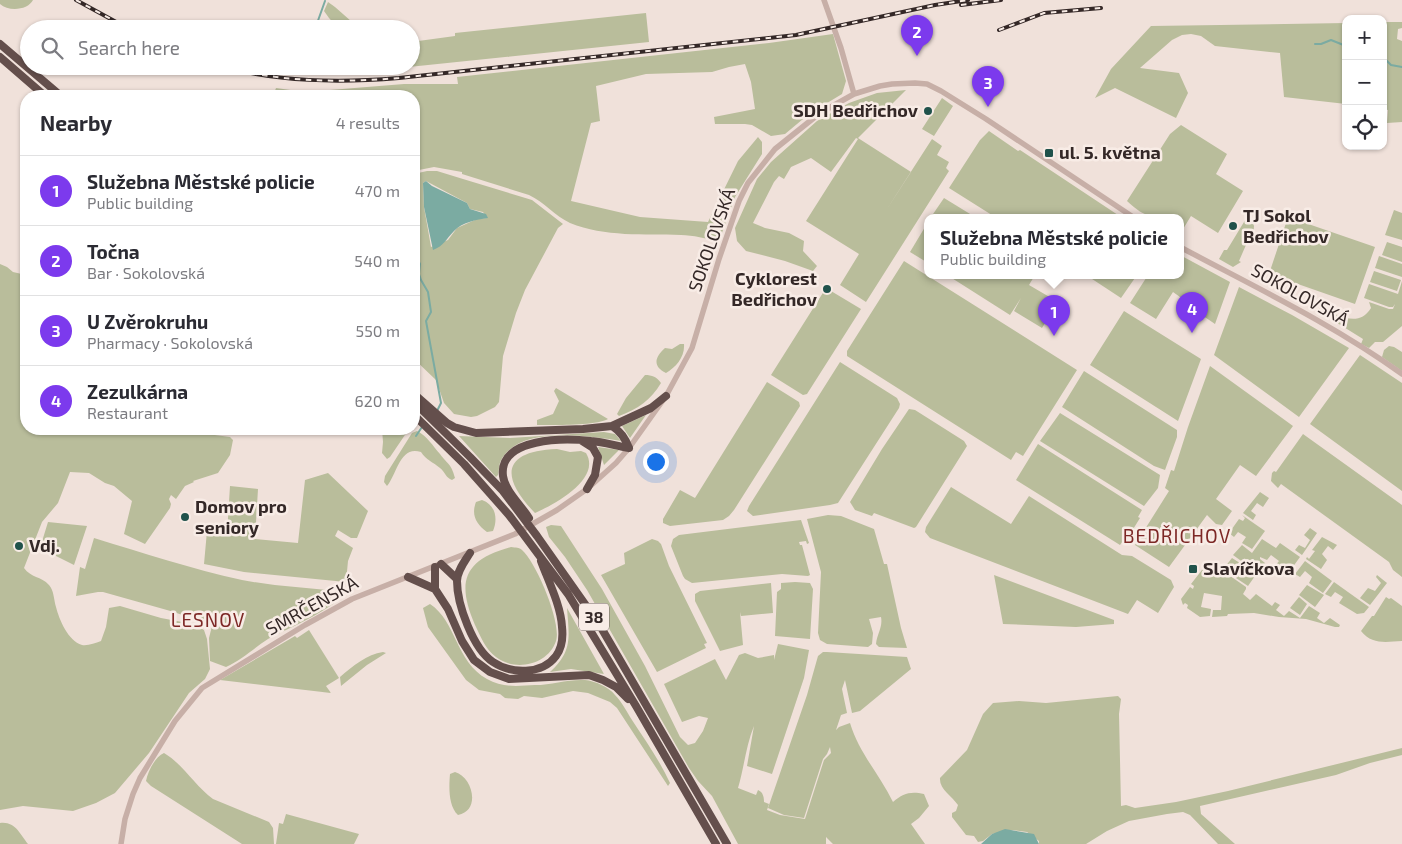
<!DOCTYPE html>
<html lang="en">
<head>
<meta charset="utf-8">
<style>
  :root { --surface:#fff; --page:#f2f2f3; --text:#2b2b33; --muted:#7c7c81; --line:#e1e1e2; --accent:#7c3aed }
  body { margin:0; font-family:"Exo 2",sans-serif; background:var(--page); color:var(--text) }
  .controls { position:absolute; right:15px; top:15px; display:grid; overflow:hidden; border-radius:10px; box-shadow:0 1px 4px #0004 }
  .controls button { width:45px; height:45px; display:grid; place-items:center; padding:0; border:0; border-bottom:1px solid var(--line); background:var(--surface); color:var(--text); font:25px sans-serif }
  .you { position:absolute; left:655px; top:461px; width:18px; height:18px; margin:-12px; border:4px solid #fff; border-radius:50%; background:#1a73e8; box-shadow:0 0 0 8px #1a73e833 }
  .badge { display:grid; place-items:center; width:32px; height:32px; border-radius:50%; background:var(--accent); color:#fff; font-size:16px; font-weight:700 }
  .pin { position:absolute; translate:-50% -41px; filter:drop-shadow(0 1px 2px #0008) }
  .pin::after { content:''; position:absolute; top:26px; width:18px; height:15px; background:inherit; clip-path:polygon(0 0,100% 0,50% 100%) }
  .popup { position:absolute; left:924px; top:214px; width:260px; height:65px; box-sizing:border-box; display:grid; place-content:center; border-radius:10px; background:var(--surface); filter:drop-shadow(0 1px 4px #0005); font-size:16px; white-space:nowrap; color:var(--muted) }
  .popup b { font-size:19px; color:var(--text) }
  .popup::after { content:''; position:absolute; left:50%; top:100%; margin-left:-10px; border:10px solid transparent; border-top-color:var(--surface) }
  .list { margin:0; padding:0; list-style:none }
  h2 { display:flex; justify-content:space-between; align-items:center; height:65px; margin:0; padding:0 20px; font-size:21px }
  h2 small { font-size:16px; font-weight:400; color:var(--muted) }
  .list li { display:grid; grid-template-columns:32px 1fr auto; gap:15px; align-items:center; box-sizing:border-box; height:70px; padding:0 20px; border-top:1px solid var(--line) }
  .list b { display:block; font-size:19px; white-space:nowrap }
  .list p { margin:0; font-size:16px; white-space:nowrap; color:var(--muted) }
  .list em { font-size:16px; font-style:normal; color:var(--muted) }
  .icon { flex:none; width:28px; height:28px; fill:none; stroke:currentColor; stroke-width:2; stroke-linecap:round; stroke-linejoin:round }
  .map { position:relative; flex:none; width:1402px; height:844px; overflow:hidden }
  .search { position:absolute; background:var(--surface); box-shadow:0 1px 4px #0004; left:20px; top:20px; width:400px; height:55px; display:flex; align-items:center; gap:12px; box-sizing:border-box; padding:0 18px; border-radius:28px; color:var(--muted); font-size:19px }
  .panel { position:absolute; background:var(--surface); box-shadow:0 1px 4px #0004; left:20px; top:90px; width:400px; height:345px; border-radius:20px }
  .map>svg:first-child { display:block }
</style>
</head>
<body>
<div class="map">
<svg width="1402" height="844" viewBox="0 0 1402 844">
  <rect width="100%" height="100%" fill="#f0e1da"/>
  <!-- green -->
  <path fill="#b9bd9b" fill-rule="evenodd" d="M 0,0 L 33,0 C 28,10 9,12 0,4 Z
    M 328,2 L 335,7 L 360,29 L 339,29 L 329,18 L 324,11 Z
    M 646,13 L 649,42 L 399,68 L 353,71 L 315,71 L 313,66 L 411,66 L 411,42 L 455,36 L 455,33 Z
    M 1383,22 L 1402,22 L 1402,28 L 1398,29 L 1397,39 L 1402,41 L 1402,122 L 1387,123 L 1388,110 L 1383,109 Z
    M 1346,23 L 1346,104 L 1284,97 L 1280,53 L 1215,46 L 1201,36 L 1191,34 L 1182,35 L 1172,40 L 1140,68 L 1179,73 L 1188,93 L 1176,118 L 1115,88 L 1095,98 L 1111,69 L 1151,26 Z
    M 833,34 L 846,81 L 842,94 L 809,114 L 785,134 L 771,136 L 752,125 L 745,124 L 715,124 L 714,117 L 755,109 L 751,82 L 745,64 L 729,67 L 712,72 L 646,74 L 596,86 L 600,121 L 591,123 L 571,201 L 640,217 L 708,222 L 738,161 L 758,137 L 762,142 L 762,154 L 735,197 L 719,241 C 706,239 693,235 681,235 C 644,234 605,237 570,223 C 555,216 544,202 529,195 L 462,174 L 462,172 L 434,167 L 414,171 L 414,96 L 273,96 L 276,88 L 305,92 L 404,84 L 458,84 L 457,77 L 769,43 Z
    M 906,90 L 858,138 L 911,172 L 885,212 L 932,139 L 942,146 L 937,155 L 949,162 L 946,168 L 949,171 L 866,302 L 840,285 L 859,254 L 806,221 L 858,139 L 856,138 L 831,172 L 811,158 L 791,167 L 784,179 L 779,176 L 774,182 L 753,223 L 765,228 L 789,233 L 804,241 L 803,251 L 817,266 L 813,271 L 785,261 L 746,251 L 737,241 L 735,228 L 757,179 L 771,162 L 817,121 L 849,103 L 877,93 Z
    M 942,98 L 953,106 L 934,136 L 922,129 Z
    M 1181,125 L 1227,154 L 1216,174 L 1243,191 L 1218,233 L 1191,216 L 1180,234 L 1180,217 C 1154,217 1147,220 1127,201 L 1170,134 Z
    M 989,131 L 1018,151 L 1020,150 L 1121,217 L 995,217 L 949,188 L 980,140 Z
    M 427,171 L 437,171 L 463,179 L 532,200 L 563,224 L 558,228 L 525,290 L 516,313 L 503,356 L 499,402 L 495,407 L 477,416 L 471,417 L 454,414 L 444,403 L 436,380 L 414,359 L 414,174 ZM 426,181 L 467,203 L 470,209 L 483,212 L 487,218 L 477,219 L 457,228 L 448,240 L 431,247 L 424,207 L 423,183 Z
    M 944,198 L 975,217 L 931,217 Z
    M 1394,210 L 1402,213 L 1402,240 L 1385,235 Z
    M 1247,217 L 1252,220 L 1254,226 L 1253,239 L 1249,238 L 1239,261 L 1241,262 L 1233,267 L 1219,259 L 1224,250 L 1227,250 Z
    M 1288,217 L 1375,247 L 1355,304 L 1269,274 Z
    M 928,222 L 928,263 L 910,252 Z
    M 1387,242 L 1402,247 L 1402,262 L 1382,255 Z
    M 1180,255 L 1230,282 L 1215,324 L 1193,309 L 1194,307 L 1173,292 L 1156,319 L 1130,303 L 1148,275 L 1180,275 Z
    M 1379,256 L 1402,264 L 1402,277 L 1375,268 Z
    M 904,261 L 1077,370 L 1023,456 L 1016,452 L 1011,460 L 847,356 L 847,351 Z
    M 0,264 L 7,267 L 13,272 L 26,275 L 26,429 L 169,429 L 230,437 L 233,440 L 230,455 L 218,473 L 193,481 L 194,482 L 185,486 L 176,499 L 171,495 L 169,499 L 171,504 L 170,508 L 145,544 L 124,534 L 132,501 L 114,486 L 105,483 L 89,473 L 70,472 L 58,503 L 42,522 L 24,568 C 31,578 41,576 49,585 C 54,590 54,601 56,607 C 59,619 68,641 82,645 C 88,646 95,643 101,641 L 106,627 L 109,608 L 120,606 L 161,618 L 193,624 L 204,630 L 207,639 L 210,669 L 205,679 L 189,693 L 149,753 L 115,793 L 96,803 L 73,811 L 23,806 L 0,810 Z
    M 1374,271 L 1401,280 L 1397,291 L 1370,282 Z
    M 947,275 L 1035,275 L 1029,285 L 1058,302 L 1042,328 L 1014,311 L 1021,298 L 1010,315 Z
    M 1086,275 L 1137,275 L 1121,298 Z
    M 1402,281 L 1402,326 L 1383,342 L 1375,342 L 1369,348 L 1361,344 L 1363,339 L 1318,311 L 1319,308 C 1338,314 1358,329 1371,308 L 1369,302 L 1389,309 L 1393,309 L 1395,304 L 1393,307 L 1389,307 L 1364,298 L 1369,284 L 1398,294 Z
    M 1239,287 L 1292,315 L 1349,348 L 1299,417 L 1214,355 Z
    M 826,288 L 861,309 L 807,394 L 803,395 L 771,375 Z
    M 1124,311 L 1201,359 L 1178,421 L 1090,365 Z
    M 680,344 L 684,344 C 685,357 676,367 666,373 C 652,366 655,357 665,348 L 672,349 Z
    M 1389,346 L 1394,347 L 1402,352 L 1402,371 L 1382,357 L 1384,350 Z
    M 1360,355 L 1402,383 L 1402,491 L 1310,424 Z
    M 840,362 L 897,398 L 900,404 L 899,408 L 838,503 L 830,505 L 753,516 L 747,511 L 749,506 Z
    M 1210,366 L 1293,426 L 1256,476 L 1240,465 L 1216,499 L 1232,511 L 1222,525 L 1216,524 L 1207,515 L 1169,567 L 1135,545 L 1169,491 L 1165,488 L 1171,470 L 1174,471 L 1188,427 Z
    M 1084,371 L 1177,430 L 1177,437 L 1165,470 L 1154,466 L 1062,407 Z
    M 645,375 C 652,375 657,377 661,383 C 651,400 638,409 619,416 L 617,414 L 626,398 Z
    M 767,382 L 799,402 L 800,406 L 734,510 L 729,516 L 723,520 L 670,526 L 663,523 L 663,519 L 680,490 L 695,498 Z
    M 556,388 L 608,419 C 596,426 552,425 537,425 L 537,420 L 553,414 L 559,401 L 554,391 Z
    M 909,409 L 915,410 L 964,441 L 967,446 L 916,527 L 914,528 L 874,513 L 872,516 L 855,510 L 850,502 L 882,449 Z
    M 1060,413 L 1160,475 L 1158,488 L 1144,506 L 1040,441 Z
    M 646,415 L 630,438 L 622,426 Z
    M 382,429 L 409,429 L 390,457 L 387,459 L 382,453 L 383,442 Z
    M 417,431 C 428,437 432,445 440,454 C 448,465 451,463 455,478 L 452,480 C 446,478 445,472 440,468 C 433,462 426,460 421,452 C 400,445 397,474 387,486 L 384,482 L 385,476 L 412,433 Z
    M 604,432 L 615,434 L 621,441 C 589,436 520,425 501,460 C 499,464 499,470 498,475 L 496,477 L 459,436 L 510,438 Z
    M 1303,434 L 1402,505 L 1402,577 L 1393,570 L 1389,562 L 1281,484 L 1278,488 L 1271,481 L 1272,473 L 1274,471 L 1276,472 Z
    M 1038,444 L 1142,510 L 1138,517 L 1140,518 L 1127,539 L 1125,538 L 1120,545 L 1016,480 Z
    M 598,447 L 619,450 L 604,465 Z
    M 557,449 L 570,452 L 581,451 L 586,453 C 602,479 553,505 535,513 C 499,476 503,451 557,449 Z
    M 328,473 L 368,511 L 357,538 L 351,538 L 338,530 L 335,536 L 353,548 L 348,561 L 346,582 L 244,572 L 204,564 L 207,531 L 227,534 L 230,486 L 258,489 L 255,539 L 298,543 L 305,480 Z
    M 951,487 L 1011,524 L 1029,496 L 1122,555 L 1132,556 L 1171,580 L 1174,587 L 1158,613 L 1137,600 L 1128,614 L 930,538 L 925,532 L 926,527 Z
    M 1260,492 L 1269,498 L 1263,507 L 1257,503 L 1251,511 L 1256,515 L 1253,520 L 1243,513 Z
    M 482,500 C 496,505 498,519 493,531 L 487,532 C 476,524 471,515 476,502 Z
    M 828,515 L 841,516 L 874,529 L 884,564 L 887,564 L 901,628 L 907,648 L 879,647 L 876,644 C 877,634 883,627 881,617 L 869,619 L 873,633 L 872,644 L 868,647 L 827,644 L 820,640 L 818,633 L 821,572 L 807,519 Z
    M 1242,515 L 1265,531 L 1252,549 L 1242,543 L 1246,537 L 1238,532 L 1234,537 L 1229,533 L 1239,519 L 1243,521 L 1245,518 Z
    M 801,520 L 809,543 L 807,544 L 806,541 L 799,542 L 800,545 L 802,545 L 810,575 L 808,576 L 782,574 L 692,583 L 685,579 L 683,576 L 671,546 L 673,539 L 679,535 Z
    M 48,522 L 87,526 L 74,565 L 40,548 Z
    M 551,525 L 561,526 L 602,589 L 645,666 L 680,737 L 688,745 L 695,743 L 703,731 L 708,718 L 699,716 L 682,722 L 664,684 L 715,659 L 726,680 L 739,655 L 745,653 L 758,658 L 774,655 L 774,660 L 778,644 L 809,650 L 804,678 L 772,774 L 747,766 L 754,726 C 746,745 744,768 738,788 L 756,795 L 758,790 C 763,792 764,797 764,802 L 769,804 L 767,810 L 780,815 L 805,819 L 824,760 L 831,753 L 830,747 L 827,754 L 823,759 L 804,818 L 784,815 L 768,808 L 807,695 L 818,656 L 823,652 L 827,652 L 907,657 L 911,669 L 860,711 L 852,713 L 845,680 L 842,689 L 847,713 L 841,715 L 836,730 L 839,727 L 850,723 C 859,753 880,775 893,802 C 903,793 911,791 924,794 L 929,806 L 919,818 L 911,824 L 925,844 L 833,844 L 826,837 L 826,844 L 738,844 L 712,796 L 698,781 L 689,768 L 587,590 L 565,557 L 549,537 L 546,527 Z
    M 1310,528 L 1317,533 L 1302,555 L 1295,550 L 1299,545 L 1305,548 L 1310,540 L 1304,535 Z
    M 1322,537 L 1337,545 L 1333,550 L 1328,546 L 1322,554 L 1327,560 L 1321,569 L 1306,559 L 1307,557 L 1309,559 L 1315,551 L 1312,550 Z
    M 94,538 C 143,553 192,569 242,580 C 273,586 306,588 337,591 L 337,601 C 316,617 291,627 268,639 C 254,648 242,660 226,667 L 210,661 L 209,638 L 212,626 L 174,612 L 103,592 L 98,592 L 76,596 L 80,567 L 85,569 Z
    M 652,539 L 658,541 L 661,544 L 669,566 L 707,643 L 704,644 L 706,648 L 657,672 L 601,575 L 625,564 L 624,553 Z
    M 1262,539 L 1276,548 L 1280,543 L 1300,557 L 1287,575 L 1275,566 L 1279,561 L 1271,555 L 1267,560 L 1260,557 L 1260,559 L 1265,563 L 1257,573 L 1252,570 L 1251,571 L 1255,576 L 1248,586 L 1236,578 L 1244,566 L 1243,566 L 1235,576 L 1224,568 L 1232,558 L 1243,565 L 1244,563 L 1233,555 L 1242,545 L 1252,553 Z
    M 511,547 C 516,548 519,547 522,550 C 536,562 562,623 556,641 C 548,665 515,672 496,657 C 485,649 481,637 475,625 C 456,581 464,560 511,547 Z
    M 1209,561 L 1213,565 L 1210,571 L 1218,576 L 1223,571 L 1246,587 L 1246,589 L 1243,594 L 1250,600 L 1256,594 L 1272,606 L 1275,602 L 1280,605 L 1276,610 L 1284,616 L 1289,611 L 1300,618 L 1309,606 L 1320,613 L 1317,618 L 1324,623 L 1330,618 L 1340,625 L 1339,627 L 1335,627 L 1306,619 L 1279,617 L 1254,613 L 1228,614 L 1227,616 L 1212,617 L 1213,610 L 1221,610 L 1222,596 L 1204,593 L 1201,607 L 1211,609 L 1210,616 L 1200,617 L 1187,608 L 1188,605 L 1185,603 L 1183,605 L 1181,599 L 1190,587 L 1193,589 L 1194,586 L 1191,584 Z
    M 1305,561 L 1332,581 L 1323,593 L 1309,583 L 1312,577 L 1305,571 L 1300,577 L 1295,574 Z
    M 994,575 L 1114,620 L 1114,624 L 1076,627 L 1003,624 Z
    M 1377,575 L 1387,583 L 1370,605 L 1360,598 L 1368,588 L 1375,591 L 1381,583 L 1376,577 Z
    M 795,582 L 810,583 L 813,589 L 810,639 L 775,636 L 777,592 L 781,589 L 781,583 Z
    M 1334,582 L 1369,607 L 1364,613 L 1357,614 L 1339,603 L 1343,597 L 1335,592 L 1331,597 L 1325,594 Z
    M 771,583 L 773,613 L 741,616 L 740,612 L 743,645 L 720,651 L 695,601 L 695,594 L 700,591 Z
    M 1307,585 L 1324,595 L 1315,607 L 1299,595 Z
    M 1299,597 L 1307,604 L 1300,615 L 1290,608 Z
    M 1386,597 L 1389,599 L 1391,598 L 1402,606 L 1402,641 C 1386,642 1372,645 1361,631 L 1372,616 L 1374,616 Z
    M 430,604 C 457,622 455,661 487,679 C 502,688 518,686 535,685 C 552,685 568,679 585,680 C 595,681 609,687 615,695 C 622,702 627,712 632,720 C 645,740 660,761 670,783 L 668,786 L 617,708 L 610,702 L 588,693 L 573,691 L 542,698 L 524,696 L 518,699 L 505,698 L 500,694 L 479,690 L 466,680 L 428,627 L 423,608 Z
    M 567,608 L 604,674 L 571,669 L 550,672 C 573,651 569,637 567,608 Z
    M 309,630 L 339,678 L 326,686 L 331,693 L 220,680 L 295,636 L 297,638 Z
    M 383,652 L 386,653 L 367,665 L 341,686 L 340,677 C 353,666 367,654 383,652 Z
    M 1118,696 L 1121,699 L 1119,714 L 1121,806 L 1126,805 L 1135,808 L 1176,802 L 1228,791 L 1402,748 L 1402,755 L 1370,763 L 1336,775 L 1200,806 L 1201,814 L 1235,844 L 1218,844 L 1190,815 L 1183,812 L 1167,814 L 1129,821 L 1107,831 L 1086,844 L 1039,844 L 1039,841 L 1027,832 L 1013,830 L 992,834 L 983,841 L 978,842 L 974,836 L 966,835 L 952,817 L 952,813 L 956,811 L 958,805 C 952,796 939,789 940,778 L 967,750 L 983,714 L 993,703 L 1019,701 L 1046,703 Z
    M 164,753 C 183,764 195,786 213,799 L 269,822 L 273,828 L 274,844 L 242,844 L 151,786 L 146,781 C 148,771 155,757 164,753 Z
    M 455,772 C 473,777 481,811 458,815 C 448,806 449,786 450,774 Z
    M 286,814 L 359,834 L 354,844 L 276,844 L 279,823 L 283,824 Z
    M 0,823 C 15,821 20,834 28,844 L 0,844 Z"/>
  <!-- water -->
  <path fill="#7baba2" d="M 426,181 L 432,186 L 467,203 L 470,209 L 486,214 L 488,218 C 476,220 462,222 454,231 C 446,239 444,246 433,250 L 424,207 L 423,183 Z
    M 1005,829 L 1034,834 L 1039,844 L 981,844 L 992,834 Z"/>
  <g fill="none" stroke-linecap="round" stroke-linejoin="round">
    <!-- stream -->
    <path stroke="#7baba2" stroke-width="2" d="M 315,29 L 325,1
      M 1315,44 L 1321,44 L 1331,40 L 1346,46
      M 1383,57 L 1391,65 L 1402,67
      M 308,70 L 309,66
      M 414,252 L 420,264 L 419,274 L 421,280 L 428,292 L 431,312 L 426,321 L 441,403 L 437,411
      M 416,436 L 422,427"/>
    <!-- tertiary -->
    <path stroke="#c7afa7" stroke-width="5.5" d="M 824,0 L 841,48 L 854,94
      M 1180,247 C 1255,287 1333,324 1402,374
      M 121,844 L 125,819 L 133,794 L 140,778 L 175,721 L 202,688 L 305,625 L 352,599 L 515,534 L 557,510 L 587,489 L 616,463 L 629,448 L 666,396 L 692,348 L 719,259 L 739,201 L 748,183 L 775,149 L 820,113 L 854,94 L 880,86 L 892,84 L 915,83 L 927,84 L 941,91 L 986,119 L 1133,217"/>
    <!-- trunk -->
    <path stroke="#644f4c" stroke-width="8" d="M 0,44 L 61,96
      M 0,57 L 45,96
      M 414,394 L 447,423 L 454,427 L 476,433 L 583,429 L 612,426 L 651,408 L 666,396
      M 414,402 L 470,457 L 503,491 L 537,536 L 599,624 L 727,844
      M 414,415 L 464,464 L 509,515 L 568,594 L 636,706 L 716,844
      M 612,426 C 621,432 625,438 629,448
      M 582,441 L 593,448 L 598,457 L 595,475 L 587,489
      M 529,518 C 521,505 505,491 503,476 C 498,437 566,438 591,441 C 604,442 616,446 629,448
      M 470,553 C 465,561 457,571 457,581 C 457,604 473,649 493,662 C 511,674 542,675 556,656 C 562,648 563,636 562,627 C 561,606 548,580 541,561
      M 441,564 L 457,579
      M 435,567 L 435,589 L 448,609 L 462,641 L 474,660 L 490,672 L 509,679 L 589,675 L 603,680 L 616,687 L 628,699
      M 408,577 L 435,589"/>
    <!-- rail casing -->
    <g stroke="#342827" stroke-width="4">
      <path id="rail" d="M 76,0 L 129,29
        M 961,5 L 1001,0
        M 999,30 L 1044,13 L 1101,8
        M 219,66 C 279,82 338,83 399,78 L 796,35 L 935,5 L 968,0"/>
    </g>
    <!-- rail -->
    <use href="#rail" stroke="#f8ece6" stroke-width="2" stroke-dasharray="5.5" stroke-linecap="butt"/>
  </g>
  <!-- markers -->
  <g fill="#20524b" stroke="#f8ece6" stroke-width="2">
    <circle cx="928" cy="111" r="5"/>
    <rect x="1044" y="148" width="10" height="10" rx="2.5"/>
    <circle cx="1233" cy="226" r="5"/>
    <circle cx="827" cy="289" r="5"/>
    <circle cx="185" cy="517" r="5"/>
    <circle cx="19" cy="546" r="5"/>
    <rect x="1188" y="564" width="10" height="10" rx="2.5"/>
  </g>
  <g text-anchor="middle" stroke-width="5" stroke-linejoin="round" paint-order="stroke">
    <!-- shield labels -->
    <rect fill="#f8ece6" stroke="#6f6360" stroke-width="1" x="579" y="603.5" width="30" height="27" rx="4"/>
    <g font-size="16" font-weight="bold" fill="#342827">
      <text x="594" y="623">38</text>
    </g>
    <!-- poi labels -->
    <g font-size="18" font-weight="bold" fill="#342827" stroke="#f8ece6" text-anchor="start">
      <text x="918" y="117" text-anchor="end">SDH Bedřichov</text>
      <text x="1059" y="159">ul. 5. května</text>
      <text x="1243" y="222">TJ Sokol<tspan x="1243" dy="21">Bedřichov</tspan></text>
      <text x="817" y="285" text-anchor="end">Cyklorest<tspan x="817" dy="21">Bedřichov</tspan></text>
      <text x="195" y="513">Domov pro<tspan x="195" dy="21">seniory</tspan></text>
      <text x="29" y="552">Vdj.</text>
      <text x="1203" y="575">Slavíčkova</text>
    </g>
    <!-- street labels -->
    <g font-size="18" fill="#342827" stroke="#f8ece6">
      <text transform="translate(712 240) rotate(-71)" y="6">SOKOLOVSKÁ</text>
      <text transform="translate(1300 295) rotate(29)" y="6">SOKOLOVSKÁ</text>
      <text transform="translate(312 606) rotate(-29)" y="6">SMRČENSKÁ</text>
    </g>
    <!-- neighbourhood labels -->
    <g font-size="19" letter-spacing="1" fill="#7d2826" stroke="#f8ece6">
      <text x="1177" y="543">BEDŘICHOV</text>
      <text x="208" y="627">LESNOV</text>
    </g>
  </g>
</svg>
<div class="controls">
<button>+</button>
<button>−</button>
<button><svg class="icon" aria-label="locate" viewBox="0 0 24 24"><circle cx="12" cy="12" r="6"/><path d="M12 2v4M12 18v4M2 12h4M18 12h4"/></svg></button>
</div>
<div class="you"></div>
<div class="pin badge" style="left:1054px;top:336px">1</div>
<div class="popup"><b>Služebna Městské policie</b>Public building</div>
<div class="pin badge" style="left:917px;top:56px">2</div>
<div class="pin badge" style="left:988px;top:107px">3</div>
<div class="pin badge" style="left:1192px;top:333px">4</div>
<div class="search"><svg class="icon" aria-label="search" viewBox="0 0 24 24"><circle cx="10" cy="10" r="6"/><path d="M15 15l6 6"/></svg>Search here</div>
<section class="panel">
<h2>Nearby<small>4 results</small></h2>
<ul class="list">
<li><span class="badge">1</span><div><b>Služebna Městské policie</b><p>Public building</p></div><em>470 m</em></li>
<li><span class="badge">2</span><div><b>Točna</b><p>Bar · Sokolovská</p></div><em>540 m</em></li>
<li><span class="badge">3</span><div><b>U Zvěrokruhu</b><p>Pharmacy · Sokolovská</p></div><em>550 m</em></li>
<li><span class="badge">4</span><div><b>Zezulkárna</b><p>Restaurant</p></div><em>620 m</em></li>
</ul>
</section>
</div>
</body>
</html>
